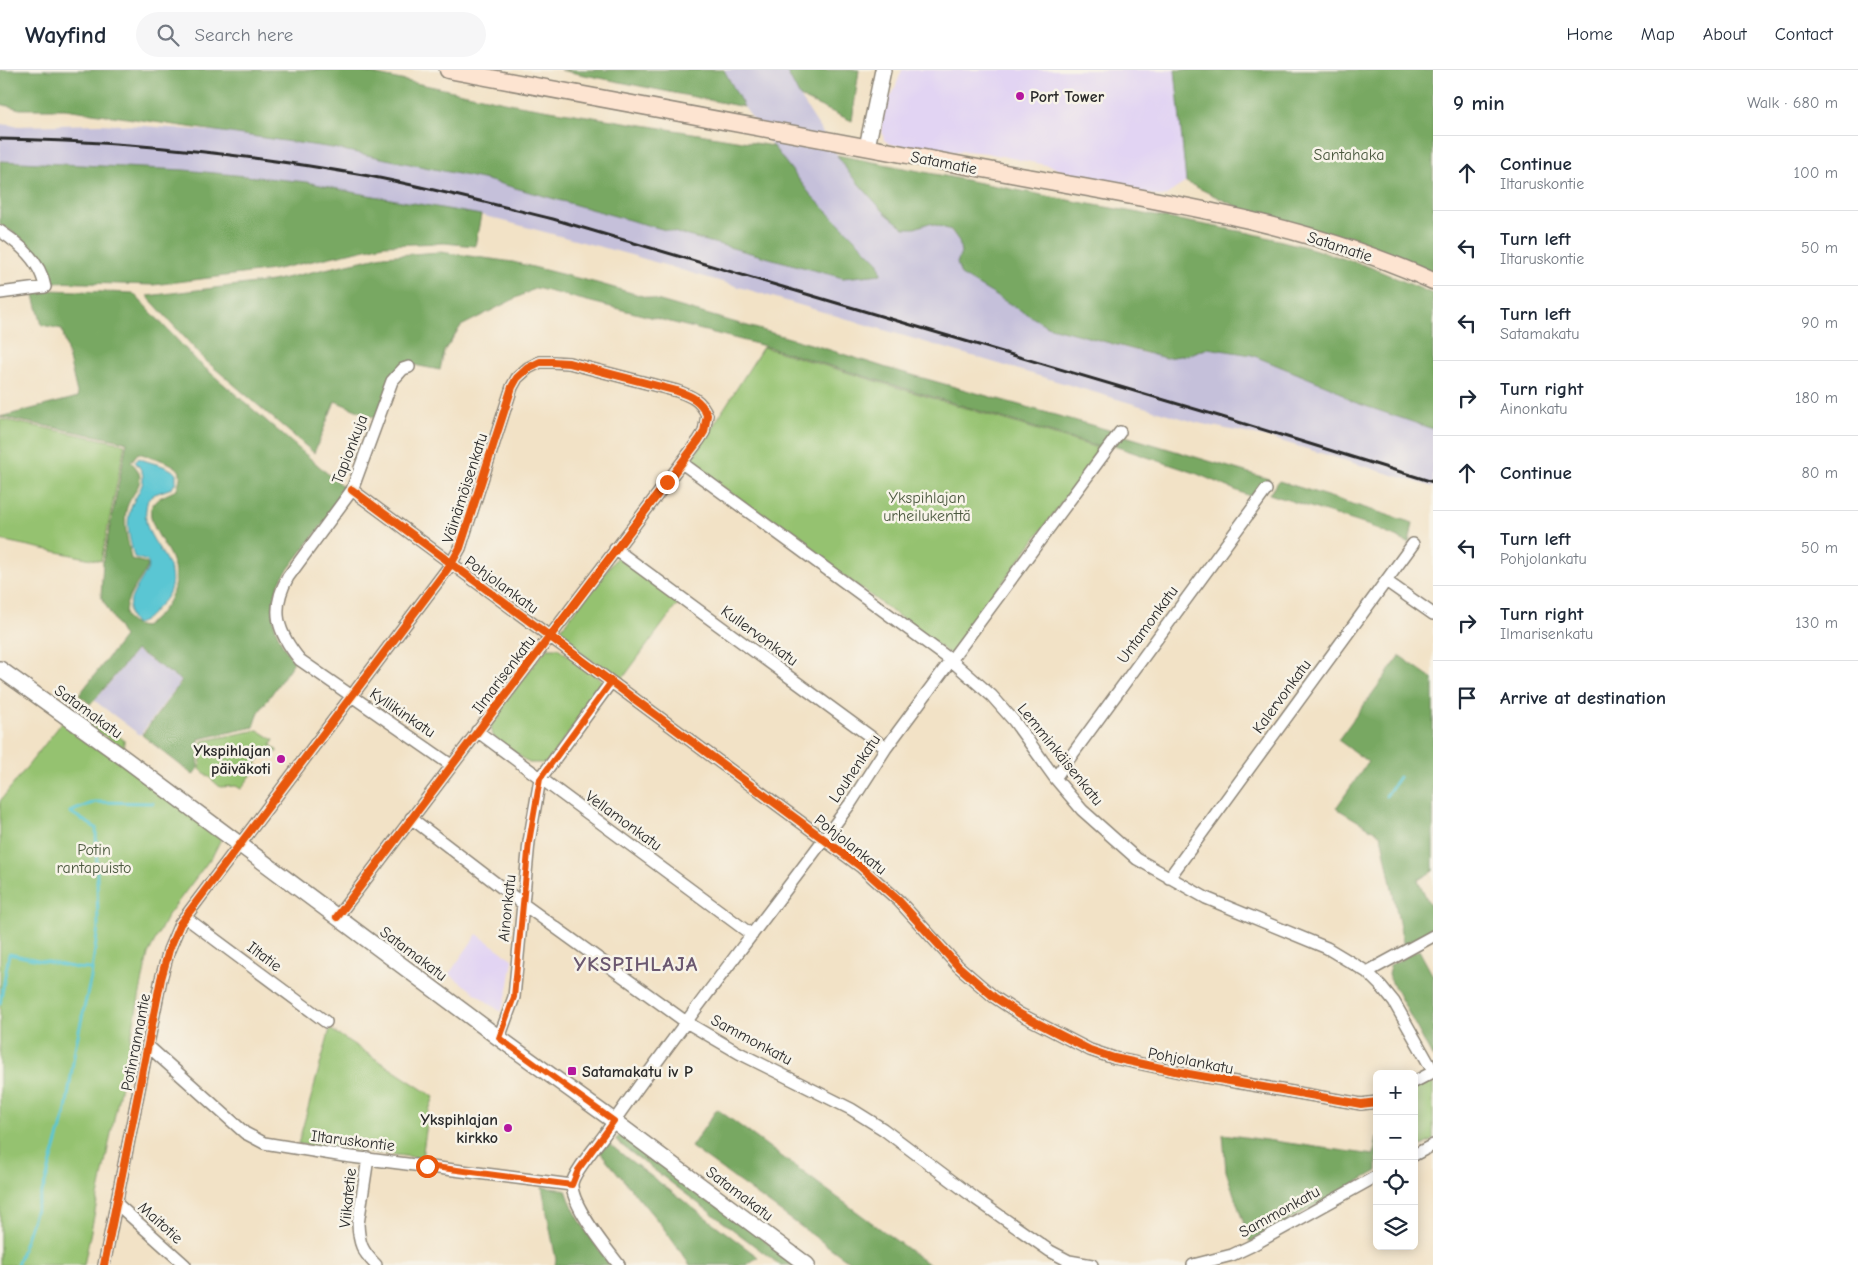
<!DOCTYPE html>
<html lang="en">
<head>
<meta charset="utf-8">
<style>
  :root { --surface:#fff; --page:#f6f6f7; --text:#1f2937; --muted:#747a83; --line:#e0e1e3 }
  body { margin:0; font-family:"Comic Neue",sans-serif; background:var(--page); color:var(--text) }
  .controls { position:absolute; right:15px; bottom:15px; display:grid; overflow:hidden; border-radius:8px; box-shadow:0 2px 12px #0003 }
  .controls button { width:45px; height:45px; display:grid; place-items:center; padding:0; border:0; border-bottom:1px solid var(--line); background:var(--surface); color:var(--text); font:25px sans-serif }
  .stop { position:absolute; width:15px; height:15px; margin:-11px; border:4px solid #ea580c; border-radius:50%; background:#fff }
  .stop.end { background:#ea580c; border-color:#fff; box-shadow:0 1px 5px #0008 }
  .list { margin:0; padding:0; list-style:none }
  h2 { display:flex; justify-content:space-between; align-items:center; height:65px; margin:0; padding:0 20px; font-size:21px }
  h2 small { font-size:16px; font-weight:400; color:var(--muted) }
  .list li { display:grid; grid-template-columns:32px 1fr auto; gap:15px; align-items:center; box-sizing:border-box; height:75px; padding:0 20px; border-top:1px solid var(--line) }
  .list b { display:block; font-size:19px; white-space:nowrap }
  .list p { margin:0; font-size:16px; white-space:nowrap; color:var(--muted) }
  .list em { font-size:16px; font-style:normal; color:var(--muted) }
  .icon { flex:none; width:28px; height:28px; fill:none; stroke:currentColor; stroke-width:2; stroke-linecap:round; stroke-linejoin:round }
  .map { position:relative; flex:none; width:1433px; height:1195px; overflow:hidden }
  header { display:flex; align-items:center; gap:30px; box-sizing:border-box; height:70px; padding:0 25px; background:var(--surface); border-bottom:1px solid var(--line) }
  header strong { font-size:24px }
  nav { display:flex; gap:28px; margin-inline-start:auto; font-size:18px }
  .search { width:350px; height:45px; background:var(--page); display:flex; align-items:center; gap:12px; box-sizing:border-box; padding:0 18px; border-radius:28px; color:var(--muted); font-size:19px }
  main { display:flex }
  aside { flex:1; background:var(--surface) }
  .map>svg:first-child { display:block }
</style>
</head>
<body>
<header>
<strong>Wayfind</strong>
<div class="search"><svg class="icon" aria-label="search" viewBox="0 0 24 24"><circle cx="10" cy="10" r="6"/><path d="M15 15l6 6"/></svg>Search here</div>
<nav><a>Home</a><a>Map</a><a>About</a><a>Contact</a></nav>
</header>
<main>
<div class="map">
<svg width="1433" height="1195" viewBox="0 0 1433 1195">
  <rect width="100%" height="100%" fill="#f7f3e8"/>
  <filter id="ink" filterUnits="userSpaceOnUse"><feTurbulence type="fractalNoise" baseFrequency=".02" numOctaves="2"/><feDisplacementMap in="SourceGraphic" scale="10" xChannelSelector="R" yChannelSelector="G"/><feConvolveMatrix kernelMatrix="1 2 1 2 8 2 1 2 1" color-interpolation-filters="sRGB"/></filter>
  <filter id="wash" filterUnits="userSpaceOnUse"><feTurbulence type="fractalNoise" baseFrequency=".0096" numOctaves="4" result="noise"/><feDisplacementMap in="SourceGraphic" scale="20" xChannelSelector="R" yChannelSelector="G"/><feGaussianBlur stdDeviation="1.12" result="paint"/><feColorMatrix in="noise" values="0 0 0 0 0 0 0 0 0 0 0 0 0 0 0 0 0 1.4 0 .05"/><feComposite in="paint" operator="in"/></filter>
  <g filter="url(#wash)">
    <rect width="100%" height="100%" fill="#f2e2c6"/>
    <!-- built -->
    <path fill="#e2d4f3" d="M 902,0 L 1175,0 L 1186,112 L 1163,127 L 1081,110 L 1051,96 L 987,83 L 964,81 L 935,83 L 890,74 L 884,70 L 881,55 L 882,43 L 886,30 L 893,23 Z
      M 477,864 L 513,890 L 508,920 L 501,942 L 449,904 Z"/>
    <!-- industrial -->
    <path fill="#c5c0da" d="M 724,0 L 786,0 L 800,27 L 849,103 L 885,143 L 915,158 L 929,153 L 950,160 L 959,171 L 961,183 L 958,193 L 986,219 L 1014,236 L 1047,256 L 1147,284 L 1188,285 L 1208,278 L 1252,285 L 1335,319 L 1351,331 L 1433,359 L 1433,417 L 1274,369 L 1198,353 L 631,185 L 481,145 L 351,122 L 307,112 L 186,100 L 0,91 L 0,54 L 19,56 L 100,54 L 144,56 L 222,62 L 333,78 L 487,110 L 640,153 L 843,208 L 881,204 L 879,193 L 810,124 L 782,89 L 744,37 Z
      M 136,581 L 181,611 L 140,665 L 95,631 Z"/>
    <!-- green -->
    <path fill="#95c26f" stroke="#60764d" d="M 763,277 L 1101,379 L 950,584 L 696,397 L 694,386 Z
      M 0,349 L 125,374 L 101,491 L 0,470 Z
      M 617,487 L 679,532 L 620,612 L 564,570 L 561,559 Z
      M 547,578 L 558,578 L 602,610 L 602,618 L 546,693 L 529,693 L 493,666 L 490,652 Z
      M 89,647 L 93,647 L 124,670 L 124,677 L 122,678 L 87,654 L 87,650 Z
      M 64,650 L 222,767 L 213,785 L 168,845 L 148,884 L 84,1195 L 0,1195 L 0,731 Z
      M 258,660 L 274,670 L 271,675 L 278,681 L 271,688 L 264,683 L 256,693 L 258,696 L 241,719 L 236,716 L 220,717 L 200,699 L 202,671 Z
      M 330,959 L 434,1027 L 429,1040 L 422,1088 L 298,1074 Z
      M 1425,1013 L 1433,1014 L 1433,1070 L 1421,1076 L 1414,1069 L 1414,1019 Z"/>
    <!-- forest -->
    <path fill="#78a862" stroke="#526a46" fill-rule="evenodd" d="M 0,0 L 354,0 L 519,35 L 773,76 L 810,124 L 879,193 L 881,204 L 843,208 L 640,153 L 487,110 L 333,78 L 65,39 L 20,39 L 0,34 Z
      M 560,0 L 724,0 L 744,37 Z
      M 786,0 L 859,0 L 852,51 L 800,27 Z
      M 1175,0 L 1433,0 L 1433,206 L 1254,145 L 1186,112 Z
      M 837,85 L 1078,132 L 1250,163 L 1310,178 L 1370,197 L 1433,224 L 1433,359 L 1351,331 L 1335,319 L 1252,285 L 1208,278 L 1188,285 L 1165,288 L 1047,256 L 961,205 L 957,193 L 961,183 L 959,171 L 951,160 L 929,153 L 915,158 L 904,158 L 885,143 L 849,103 Z
      M 0,91 L 184,100 L 307,112 L 351,122 L 481,145 L 475,176 L 444,173 L 384,175 L 273,200 L 153,215 L 50,212 C 42,187 24,166 0,155 Z
      M 440,182 L 513,192 L 597,213 L 814,275 L 887,298 L 1116,362 L 1102,378 L 761,275 L 536,218 L 461,256 L 444,281 L 440,300 L 409,294 L 375,348 L 335,331 L 314,383 L 205,290 L 147,226 L 272,211 L 383,186 Z
      M 49,220 L 133,223 L 198,292 L 348,421 L 283,506 C 265,538 273,564 294,592 L 259,642 L 254,657 L 199,669 L 198,699 L 193,705 L 142,665 L 182,611 L 136,580 L 94,631 L 90,634 L 79,625 L 124,567 L 101,527 L 103,491 L 127,372 L 0,347 L 78,327 L 62,259 L 42,255 L 33,222 ZM 138,383 C 147,386 179,393 180,403 C 181,408 178,414 177,419 C 169,425 157,426 152,436 C 145,451 166,475 171,488 C 183,516 167,542 144,557 C 104,551 139,514 148,496 L 146,493 L 131,489 C 129,474 123,456 126,441 C 130,421 152,412 131,392 Z
      M 1122,365 L 1269,409 L 1263,419 L 1257,418 L 1254,428 L 1195,403 L 1114,376 Z
      M 1279,411 L 1413,453 L 1409,473 L 1370,456 L 1269,424 Z
      M 1400,586 L 1433,609 L 1433,801 L 1418,810 L 1433,842 L 1433,860 L 1404,877 L 1381,765 L 1336,738 L 1368,692 L 1338,670 Z
      M 1419,880 L 1433,906 L 1433,988 L 1388,905 L 1390,895 Z
      M 717,1039 L 928,1194 L 930,1195 L 854,1195 L 691,1077 Z
      M 621,1064 L 797,1195 L 780,1195 L 629,1081 L 615,1070 Z
      M 1223,1064 L 1374,1085 L 1377,1067 L 1377,1101 L 1250,1172 L 1226,1101 Z
      M 608,1073 L 627,1088 L 758,1187 L 746,1195 L 690,1195 L 662,1156 L 600,1082 Z
      M 542,1117 L 566,1120 C 575,1148 593,1171 610,1195 L 555,1195 L 556,1190 Z"/>
    <!-- water -->
    <path fill="#5ac6d3" stroke="#42787f" d="M 139,388 C 151,394 165,394 176,403 L 176,412 L 172,418 L 155,424 L 148,429 C 146,436 145,444 146,452 C 151,476 179,494 170,520 C 168,527 161,534 156,539 C 150,546 144,553 135,554 C 118,536 142,513 149,496 L 147,491 L 134,487 C 131,474 126,458 129,445 C 132,424 155,412 135,392 Z"/>
    <g fill="none" stroke-linecap="round" stroke-linejoin="round">
      <!-- stream -->
      <path stroke="#5ac6d3" stroke-width="3" d="M 1386,726 L 1399,707
        M 0,934 L 9,884 L 77,898 L 91,899
        M 17,1195 L 46,1110 L 66,1040 L 75,979 L 91,907 L 98,858 L 96,758 L 70,742 L 95,732 L 153,733"/>
    </g>
  </g>
  <g filter="url(#ink)">
    <g fill="none" stroke-linecap="round" stroke-linejoin="round">
      <!-- minor casing -->
      <g stroke="#8e8678" stroke-width="14">
        <path id="minor" d="M 0,161 C 20,174 41,192 45,217 L 0,223
          M 409,297 L 403,299 L 392,311 L 352,420 L 288,507 C 270,539 277,562 300,590 L 451,695
          M 682,393 L 952,591 L 992,626 L 1014,651 L 1055,708 L 1082,740 L 1137,789 L 1206,828 L 1327,878 L 1367,902 L 1381,916 L 1394,932 L 1433,1001
          M 352,420 L 860,796 L 899,831 L 958,896 L 994,927 L 1020,944 L 1090,980 L 1114,988 L 1189,1004 L 1350,1032 L 1361,1034 L 1377,1032
          M 615,479 L 886,678
          M 1386,511 L 1433,544
          M 477,661 L 752,865
          M 1055,708 L 1266,420
          M 411,748 L 523,834 L 686,952 L 739,983 L 851,1039 L 883,1059 L 976,1129 L 1050,1181 L 1069,1191 L 1092,1195
          M 1169,808 L 1413,474
          M 185,847 L 326,952
          M 1367,902 L 1433,866
          M 499,968 L 514,927 L 529,772 L 540,709 L 611,612
          M 148,976 L 245,1063 L 264,1073 L 344,1086 L 572,1115
          M 1414,1012 L 1433,1002
          M 1414,1085 L 1433,1075
          M 368,1088 L 358,1154 C 359,1174 362,1181 376,1195
          M 116,1133 L 185,1195
          M 104,1195 L 161,909 L 169,880 L 180,854 L 451,494 L 460,478 L 512,317 L 517,308 L 528,298 L 540,292 L 552,292 L 569,293 L 677,321 C 691,326 701,330 707,345 L 704,362 L 699,370 L 337,847
          M 619,1195 C 606,1178 571,1135 572,1114 C 573,1103 598,1074 605,1064 C 675,963 751,867 824,769 L 850,734 L 886,678 L 1120,362
          M 1193,1195 L 1232,1185 L 1251,1176 L 1377,1106"/>
      </g>
      <!-- tertiary casing -->
      <g stroke="#8e8678" stroke-width="18">
        <path id="tertiary" d="M 867,77 L 883,0
          M 0,599 L 124,688 L 499,968 L 614,1051 L 807,1195"/>
      </g>
      <!-- secondary casing -->
      <g stroke="#8e8678" stroke-width="19">
        <path id="secondary" d="M 448,0 C 638,36 827,70 1016,105 C 1157,131 1302,151 1433,211"/>
      </g>
      <!-- minor -->
      <use href="#minor" stroke="#fff" stroke-width="11"/>
      <!-- tertiary -->
      <use href="#tertiary" stroke="#fff" stroke-width="15"/>
      <!-- secondary -->
      <use href="#secondary" stroke="#fde4d1" stroke-width="16"/>
      <!-- rail -->
      <path stroke="#2b2b2b" stroke-width="3" d="M 0,69 C 124,71 247,84 369,106 C 431,118 492,134 553,149 L 1222,347 L 1433,412"/>
      <!-- cycleway casing -->
      <g stroke="#f7f3e8" stroke-width="11">
        <path id="cycleway" d="M 352,420 L 860,796 L 899,831 L 958,896 L 994,927 L 1020,944 L 1090,980 L 1114,988 L 1189,1004 L 1350,1032 L 1361,1034 L 1377,1032
          M 104,1195 L 161,909 L 169,880 L 180,854 L 451,494 L 460,478 L 512,317 L 517,308 L 528,298 L 540,292 L 552,292 L 569,293 L 677,321 C 691,326 701,330 707,345 L 704,362 L 699,370 L 337,847"/>
      </g>
      <!-- cycleway -->
      <use href="#cycleway" stroke="#e8590c" stroke-width="8"/>
    </g>
  </g>
  <g fill="none" stroke-linecap="round" stroke-linejoin="round" filter="url(#ink)">
    <!-- route -->
    <path stroke="#ea580c" stroke-width="6" d="M 427,1096 L 572,1115 L 578,1100 L 614,1051 L 499,968 L 514,927 L 529,772 L 540,709 L 611,612 L 550,566 L 667,412"/>
  </g>
  <!-- markers -->
  <g fill="#b5179e" stroke="#f7f3e8" stroke-width="2">
    <circle cx="1020" cy="26" r="5"/>
    <circle cx="281" cy="689" r="5"/>
    <rect x="567" y="996" width="10" height="10" rx="2.5"/>
    <circle cx="508" cy="1058" r="5"/>
  </g>
  <g text-anchor="middle" stroke-width="5" stroke-linejoin="round" paint-order="stroke">
    <!-- poi labels -->
    <g font-size="16" font-weight="bold" fill="#2b2b2b" stroke="#f7f3e8" text-anchor="start">
      <text x="1030" y="32">Port Tower</text>
      <text x="271" y="686" text-anchor="end">Ykspihlajan<tspan x="271" dy="18">päiväkoti</tspan></text>
      <text x="582" y="1007">Satamakatu iv P</text>
      <text x="498" y="1055" text-anchor="end">Ykspihlajan<tspan x="498" dy="18">kirkko</tspan></text>
    </g>
    <!-- park labels -->
    <g font-size="16" fill="#4b583f" stroke="#f7f3e8">
      <text x="1349" y="90">Santahaka</text>
      <text x="927" y="433">Ykspihlajan<tspan x="927" dy="18">urheilukenttä</tspan></text>
      <text x="94" y="785">Potin<tspan x="94" dy="18">rantapuisto</tspan></text>
    </g>
    <!-- street labels -->
    <g font-size="16" fill="#2b2b2b" stroke="#f7f3e8">
      <text transform="translate(944 92) rotate(11)" y="6">Satamatie</text>
      <text transform="translate(1340 176) rotate(18)" y="6">Satamatie</text>
      <text transform="translate(349 379) rotate(-69)" y="6">Tapionkuja</text>
      <text transform="translate(464 418) rotate(-72)" y="6">Väinämöisenkatu</text>
      <text transform="translate(502 514) rotate(36)" y="6">Pohjolankatu</text>
      <text transform="translate(1147 554) rotate(-54)" y="6">Untamonkatu</text>
      <text transform="translate(760 565) rotate(36)" y="6">Kullervonkatu</text>
      <text transform="translate(503 604) rotate(-53)" y="6">Ilmarisenkatu</text>
      <text transform="translate(1281 626) rotate(-54)" y="6">Kalervonkatu</text>
      <text transform="translate(89 641) rotate(36)" y="6">Satamakatu</text>
      <text transform="translate(403 642) rotate(34)" y="6">Kyllikinkatu</text>
      <text transform="translate(1061 684) rotate(51)" y="6">Lemminkäisenkatu</text>
      <text transform="translate(854 698) rotate(-56)" y="6">Louhenkatu</text>
      <text transform="translate(624 750) rotate(36)" y="6">Vellamonkatu</text>
      <text transform="translate(851 774) rotate(38)" y="6">Pohjolankatu</text>
      <text transform="translate(506 838) rotate(-84)" y="6">Ainonkatu</text>
      <text transform="translate(414 883) rotate(37)" y="6">Satamakatu</text>
      <text transform="translate(265 886) rotate(37)" y="6">Iltatie</text>
      <text transform="translate(752 969) rotate(28)" y="6">Sammonkatu</text>
      <text transform="translate(135 972) rotate(-79)" y="6">Potinrannantie</text>
      <text transform="translate(1191 990) rotate(11)" y="6">Pohjolankatu</text>
      <text transform="translate(353 1070) rotate(7)" y="6">Iltaruskontie</text>
      <text transform="translate(740 1123) rotate(37)" y="6">Satamakatu</text>
      <text transform="translate(347 1128) rotate(-84)" y="6">Viikatetie</text>
      <text transform="translate(1279 1141) rotate(-29)" y="6">Sammonkatu</text>
      <text transform="translate(161 1152) rotate(42)" y="6">Maitotie</text>
    </g>
    <!-- district labels -->
    <g font-size="21" font-weight="bold" letter-spacing="1" fill="#6b5870" stroke="#f7f3e8">
      <text x="636" y="901">YKSPIHLAJA</text>
    </g>
  </g>
</svg>
<div class="controls">
<button>+</button>
<button>−</button>
<button><svg class="icon" aria-label="locate" viewBox="0 0 24 24"><circle cx="12" cy="12" r="6"/><path d="M12 2v4M12 18v4M2 12h4M18 12h4"/></svg></button>
<button><svg class="icon" aria-label="layers" viewBox="0 0 24 24"><path d="M12 4l9 5-9 5-9-5zM3 14l9 5 9-5"/></svg></button>
</div>
<div class="stop" style="left:427px;top:1096px"></div>
<div class="stop end" style="left:667px;top:412px"></div>
</div>
<aside>
<h2>9 min<small>Walk · 680 m</small></h2>
<ul class="list">
<li><svg class="icon" aria-label="ahead" viewBox="0 0 24 24"><path d="M12 20V5M6 11l6-6 6 6"/></svg><div><b>Continue</b><p>Iltaruskontie</p></div><em>100 m</em></li>
<li><svg class="icon" aria-label="left" viewBox="0 0 24 24"><path d="M17 20v-9H6M10 6l-5 5 5 5"/></svg><div><b>Turn left</b><p>Iltaruskontie</p></div><em>50 m</em></li>
<li><svg class="icon" aria-label="left" viewBox="0 0 24 24"><path d="M17 20v-9H6M10 6l-5 5 5 5"/></svg><div><b>Turn left</b><p>Satamakatu</p></div><em>90 m</em></li>
<li><svg class="icon" aria-label="right" viewBox="0 0 24 24"><path d="M7 20v-9h11M14 6l5 5-5 5"/></svg><div><b>Turn right</b><p>Ainonkatu</p></div><em>180 m</em></li>
<li><svg class="icon" aria-label="ahead" viewBox="0 0 24 24"><path d="M12 20V5M6 11l6-6 6 6"/></svg><div><b>Continue</b></div><em>80 m</em></li>
<li><svg class="icon" aria-label="left" viewBox="0 0 24 24"><path d="M17 20v-9H6M10 6l-5 5 5 5"/></svg><div><b>Turn left</b><p>Pohjolankatu</p></div><em>50 m</em></li>
<li><svg class="icon" aria-label="right" viewBox="0 0 24 24"><path d="M7 20v-9h11M14 6l5 5-5 5"/></svg><div><b>Turn right</b><p>Ilmarisenkatu</p></div><em>130 m</em></li>
<li><svg class="icon" aria-label="arrive" viewBox="0 0 24 24"><path d="M6 21V4h12l-3 4 3 4H6"/></svg><div><b>Arrive at destination</b></div></li>
</ul>
</aside>
</main>
</body>
</html>
